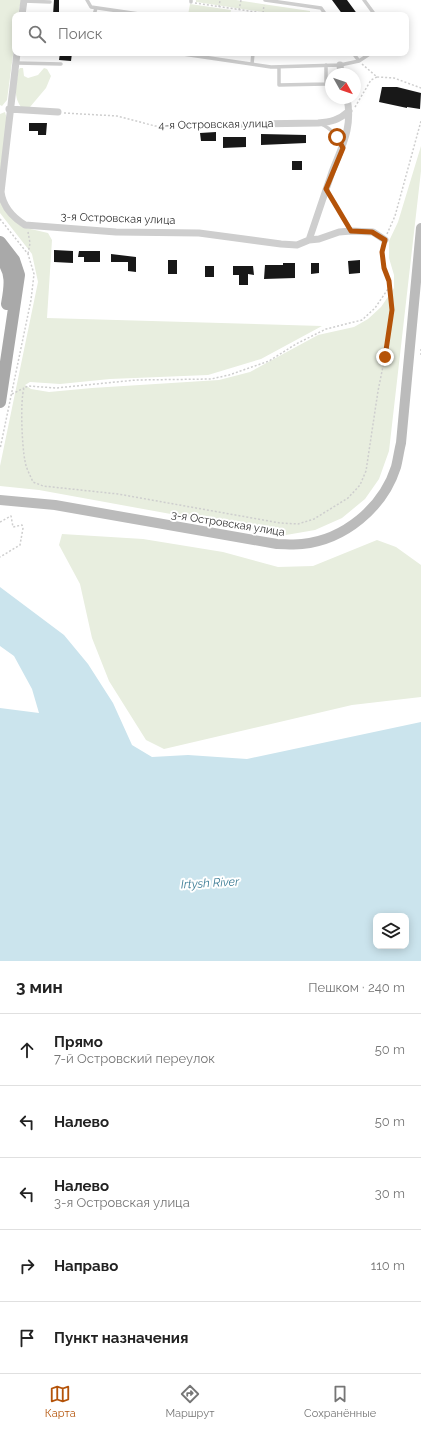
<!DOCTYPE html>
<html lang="ru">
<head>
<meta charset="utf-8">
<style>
  :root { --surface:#fff; --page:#f2f2f2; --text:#222; --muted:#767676; --line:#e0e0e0; --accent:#b45309 }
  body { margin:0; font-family:Raleway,sans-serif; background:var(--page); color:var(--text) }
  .controls { position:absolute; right:12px; bottom:12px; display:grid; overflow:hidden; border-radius:8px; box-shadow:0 2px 10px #0003 }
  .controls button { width:36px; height:36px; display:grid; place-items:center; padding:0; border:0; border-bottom:1px solid var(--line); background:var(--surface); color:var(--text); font:20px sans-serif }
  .compass { position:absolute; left:325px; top:68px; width:36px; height:36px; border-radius:50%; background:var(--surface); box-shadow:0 2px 10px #0003; rotate:130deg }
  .stop { position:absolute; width:12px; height:12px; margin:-9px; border:3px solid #b45309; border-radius:50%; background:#fff }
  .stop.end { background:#b45309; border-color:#fff; box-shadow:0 1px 4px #0008 }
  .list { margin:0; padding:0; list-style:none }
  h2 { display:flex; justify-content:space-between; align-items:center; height:52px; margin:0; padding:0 16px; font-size:17px }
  h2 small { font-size:13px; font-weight:400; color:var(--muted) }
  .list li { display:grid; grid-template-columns:26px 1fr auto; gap:12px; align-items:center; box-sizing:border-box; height:72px; padding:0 16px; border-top:1px solid var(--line) }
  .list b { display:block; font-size:15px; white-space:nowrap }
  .list p { margin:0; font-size:13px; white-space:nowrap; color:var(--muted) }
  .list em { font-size:13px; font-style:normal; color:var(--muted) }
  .icon { flex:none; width:22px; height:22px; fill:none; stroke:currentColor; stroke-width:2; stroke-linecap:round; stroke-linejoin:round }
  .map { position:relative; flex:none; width:421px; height:961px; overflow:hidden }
  .search { position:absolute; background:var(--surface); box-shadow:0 2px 10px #0003; left:12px; right:12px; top:12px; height:44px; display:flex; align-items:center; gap:10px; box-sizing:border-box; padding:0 14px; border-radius:8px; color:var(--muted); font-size:15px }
  .sheet { height:412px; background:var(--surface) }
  nav { display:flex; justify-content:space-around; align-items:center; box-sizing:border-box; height:56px; border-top:1px solid var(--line); background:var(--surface); font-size:11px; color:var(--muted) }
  nav a { display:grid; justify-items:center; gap:2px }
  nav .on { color:var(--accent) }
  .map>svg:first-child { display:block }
</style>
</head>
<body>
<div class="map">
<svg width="421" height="961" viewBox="0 0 421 961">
  <rect width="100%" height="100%" fill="#fff"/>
  <!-- green -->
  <path fill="#e8eedf" d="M 0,0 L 21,0 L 18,15 L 15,15 L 15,40 L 7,100 L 2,106 L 0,105 Z
    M 196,0 L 236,0 L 310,11 L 310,15 L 283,15 L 196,2 Z
    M 190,4 L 231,10 L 230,15 L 188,15 Z
    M 20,68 L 23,68 L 24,76 L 28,78 L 38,75 L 44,68 L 47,69 L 51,76 L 46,88 L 30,107 L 22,108 C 12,97 17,84 18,71 Z
    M 5,112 L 7,119 L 1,178 L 3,208 L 22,227 L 48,233 L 52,240 L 47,318 L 322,326 L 261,359 L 208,375 L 110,379 L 60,384 L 30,382 L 25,385 L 31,389 L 49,392 L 92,388 L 219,380 L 250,372 L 318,335 L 354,327 L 368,319 L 381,307 L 394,288 L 394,275 L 389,258 L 389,241 L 398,222 L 421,146 L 421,171 L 389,451 L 379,479 L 365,499 L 342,518 L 315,530 L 286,535 L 39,490 L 0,486 L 0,466 L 38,282 L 32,254 L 0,213 L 0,114 Z
    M 62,534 L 143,539 L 223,552 L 278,567 L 313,566 L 377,540 L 396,547 L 421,565 L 421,697 L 352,705 L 164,749 L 146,740 L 109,681 L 92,638 L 80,584 L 59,545 Z"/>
  <!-- water -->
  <path fill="#cbe4ed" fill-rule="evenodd" d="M 0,587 L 64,635 L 88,664 L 113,703 L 132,745 L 152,757 L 188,755 L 247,759 L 421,722 L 421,961 L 0,961 L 0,708 L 39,713 L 32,689 L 14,656 L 0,646 ZM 376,916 L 406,916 L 406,946 L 376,946 Z"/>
  <!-- building -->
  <path fill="#181818" d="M 54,0 L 59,0 L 59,15 L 53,15 Z
    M 332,0 L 347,0 L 358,15 L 343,15 Z
    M 60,53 L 72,53 L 71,61 L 59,60 Z
    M 382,87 L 397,87 L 421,93 L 420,109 L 407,107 L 407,108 L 379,102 Z
    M 29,123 L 47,123 L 46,135 L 38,135 L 38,131 L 29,131 Z
    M 216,132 L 216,141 L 201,141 L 200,133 Z
    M 261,134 L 306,135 L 306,143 L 261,145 Z
    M 223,137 L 246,137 L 246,147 L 223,148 Z
    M 292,161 L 302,161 L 302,170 L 292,170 Z
    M 54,250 L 73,251 L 73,263 L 54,262 Z
    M 79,251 L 100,251 L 100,262 L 84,262 L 84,257 L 78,257 Z
    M 111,254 L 136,257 L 136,272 L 128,271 L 128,262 L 111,262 Z
    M 168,260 L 177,260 L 177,274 L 168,274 Z
    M 360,260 L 360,273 L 349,274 L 348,261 Z
    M 283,263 L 295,263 L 295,278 L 264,279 L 265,265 L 283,265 Z
    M 311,263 L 319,263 L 319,273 L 311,274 Z
    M 205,266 L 214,266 L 214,277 L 205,277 Z
    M 233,266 L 253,266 L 254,275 L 248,274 L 248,285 L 239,285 L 239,275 L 233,275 Z"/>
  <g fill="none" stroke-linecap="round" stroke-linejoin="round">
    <!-- path -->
    <path stroke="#cecece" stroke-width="1.5" stroke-dasharray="2 2" stroke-linecap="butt" d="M 195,3 L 276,15
      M 219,7 L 220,0
      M 239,10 L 241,0
      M 263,13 L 264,5
      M 312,15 L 312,11
      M 335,53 L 337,55 L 341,53
      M 362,64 L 377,77 L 394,78 L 421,88
      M 355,107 L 371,80 L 377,77
      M 64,113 L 117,116 L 155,126 L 187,125
      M 331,196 L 346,224
      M 0,219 L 28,254 L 34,274 L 31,300 L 0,449
      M 28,232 L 30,243 L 28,254
      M 387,234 L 395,216 L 421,121
      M 383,247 L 384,268 L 390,286 L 375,308 L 362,320 L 326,329 L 296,344 L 269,361 L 229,375 L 211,379 L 136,380 L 56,388 L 28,386 L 24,388 C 20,401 22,447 25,461 C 26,468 30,475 33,482 L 43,486 L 118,494 L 280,523 L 298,524 L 314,519 L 348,498 L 360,485 L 366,471 L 378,391 L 391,327 L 392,310 L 390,286
      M 421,349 L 421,357
      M 12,394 L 24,388
      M 0,522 L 11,516 L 13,527 L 22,525 L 23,528 L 20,545 L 0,557"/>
    <!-- service -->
    <path stroke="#cecece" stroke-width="3.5" d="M 87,0 L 91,7 L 146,15
      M 265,0 L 321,8 L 326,15
      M 364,0 L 375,15
      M 24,1 L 50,2
      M 191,2 L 191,0
      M 94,15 L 96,8
      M 176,53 L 271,67 L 340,65 L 359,61
      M 353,53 L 359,61 L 371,53
      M 16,63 L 61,64
      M 252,64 L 253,53
      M 279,67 L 279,85 L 326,84 L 326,65
      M 321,124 C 332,129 337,136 342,147"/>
    <!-- minor -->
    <path stroke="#cecece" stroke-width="7" d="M 22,15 L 24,0
      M 17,53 L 1,192 C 3,207 12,217 25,225 L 116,232 L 199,233 L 281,244 L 297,245 L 309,240 L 319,239 L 339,232 L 351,231 L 373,232 L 385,240
      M 340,65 L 341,74
      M 9,109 L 58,112
      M 193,125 L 318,123 C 331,122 339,120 349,111
      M 309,240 C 317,217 324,195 332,172 C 342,146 353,128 347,98"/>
    <!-- secondary -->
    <path stroke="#bbb" stroke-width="10" d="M 0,500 L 55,505 L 277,544 C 285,544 294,545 302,544 C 344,540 383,508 396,467 C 398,459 399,451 401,443 L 421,228"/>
    <!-- primary -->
    <path stroke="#a9a9a9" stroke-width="12" d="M 0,242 L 14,260 L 19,275 L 0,402
      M 0,258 C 13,272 10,287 7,304"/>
  </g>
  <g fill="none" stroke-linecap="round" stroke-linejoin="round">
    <!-- route -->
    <path stroke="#b45309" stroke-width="5" d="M 337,137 L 343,148 L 326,189 L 351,231 L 372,232 L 385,240 L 382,252 L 384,268 L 389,281 L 392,310 L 385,357"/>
  </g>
  <g text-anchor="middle" stroke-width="4" stroke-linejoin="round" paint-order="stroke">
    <!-- street labels -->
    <g font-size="11" fill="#313131" stroke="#fff">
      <text transform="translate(216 124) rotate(-1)" y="4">4-я Островская улица</text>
      <text transform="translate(118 218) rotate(2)" y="4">3-я Островская улица</text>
      <text transform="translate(228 523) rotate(9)" y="4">3-я Островская улица</text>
    </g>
    <!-- water labels -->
    <g font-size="12" font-style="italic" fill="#3c7c95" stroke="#fff">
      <text transform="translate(210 883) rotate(-3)" y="4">Irtysh River</text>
    </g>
  </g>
</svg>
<div class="controls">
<button><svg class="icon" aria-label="layers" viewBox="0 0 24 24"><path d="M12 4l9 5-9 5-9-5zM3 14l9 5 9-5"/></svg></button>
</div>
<svg class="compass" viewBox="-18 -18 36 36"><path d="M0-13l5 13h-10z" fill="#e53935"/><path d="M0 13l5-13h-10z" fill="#767676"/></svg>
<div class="stop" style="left:337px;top:137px"></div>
<div class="stop end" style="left:385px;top:357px"></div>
<div class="search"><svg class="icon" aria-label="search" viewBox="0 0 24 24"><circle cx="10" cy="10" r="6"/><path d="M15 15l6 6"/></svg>Поиск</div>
</div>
<section class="sheet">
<h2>3 мин<small>Пешком · 240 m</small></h2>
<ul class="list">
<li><svg class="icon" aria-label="ahead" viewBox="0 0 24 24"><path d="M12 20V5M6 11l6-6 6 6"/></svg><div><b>Прямо</b><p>7-й Островский переулок</p></div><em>50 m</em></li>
<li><svg class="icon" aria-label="left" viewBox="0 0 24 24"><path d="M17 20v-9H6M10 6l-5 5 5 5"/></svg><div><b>Налево</b></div><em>50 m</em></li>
<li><svg class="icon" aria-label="left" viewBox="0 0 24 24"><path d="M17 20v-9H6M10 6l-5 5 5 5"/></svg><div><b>Налево</b><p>3-я Островская улица</p></div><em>30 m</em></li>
<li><svg class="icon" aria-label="right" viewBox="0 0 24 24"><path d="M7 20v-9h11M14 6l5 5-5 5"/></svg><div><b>Направо</b></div><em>110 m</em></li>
<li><svg class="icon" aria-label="arrive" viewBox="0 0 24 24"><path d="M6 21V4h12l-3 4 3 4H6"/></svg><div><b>Пункт назначения</b></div></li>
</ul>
</section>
<nav>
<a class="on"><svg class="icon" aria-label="map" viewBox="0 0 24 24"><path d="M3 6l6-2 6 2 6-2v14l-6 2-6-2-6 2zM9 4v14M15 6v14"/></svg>Карта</a>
<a><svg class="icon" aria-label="directions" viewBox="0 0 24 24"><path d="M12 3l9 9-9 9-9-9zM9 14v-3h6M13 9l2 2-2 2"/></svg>Маршрут</a>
<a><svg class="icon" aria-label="saved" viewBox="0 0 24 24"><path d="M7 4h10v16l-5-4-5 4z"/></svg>Сохранённые</a>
</nav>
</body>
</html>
